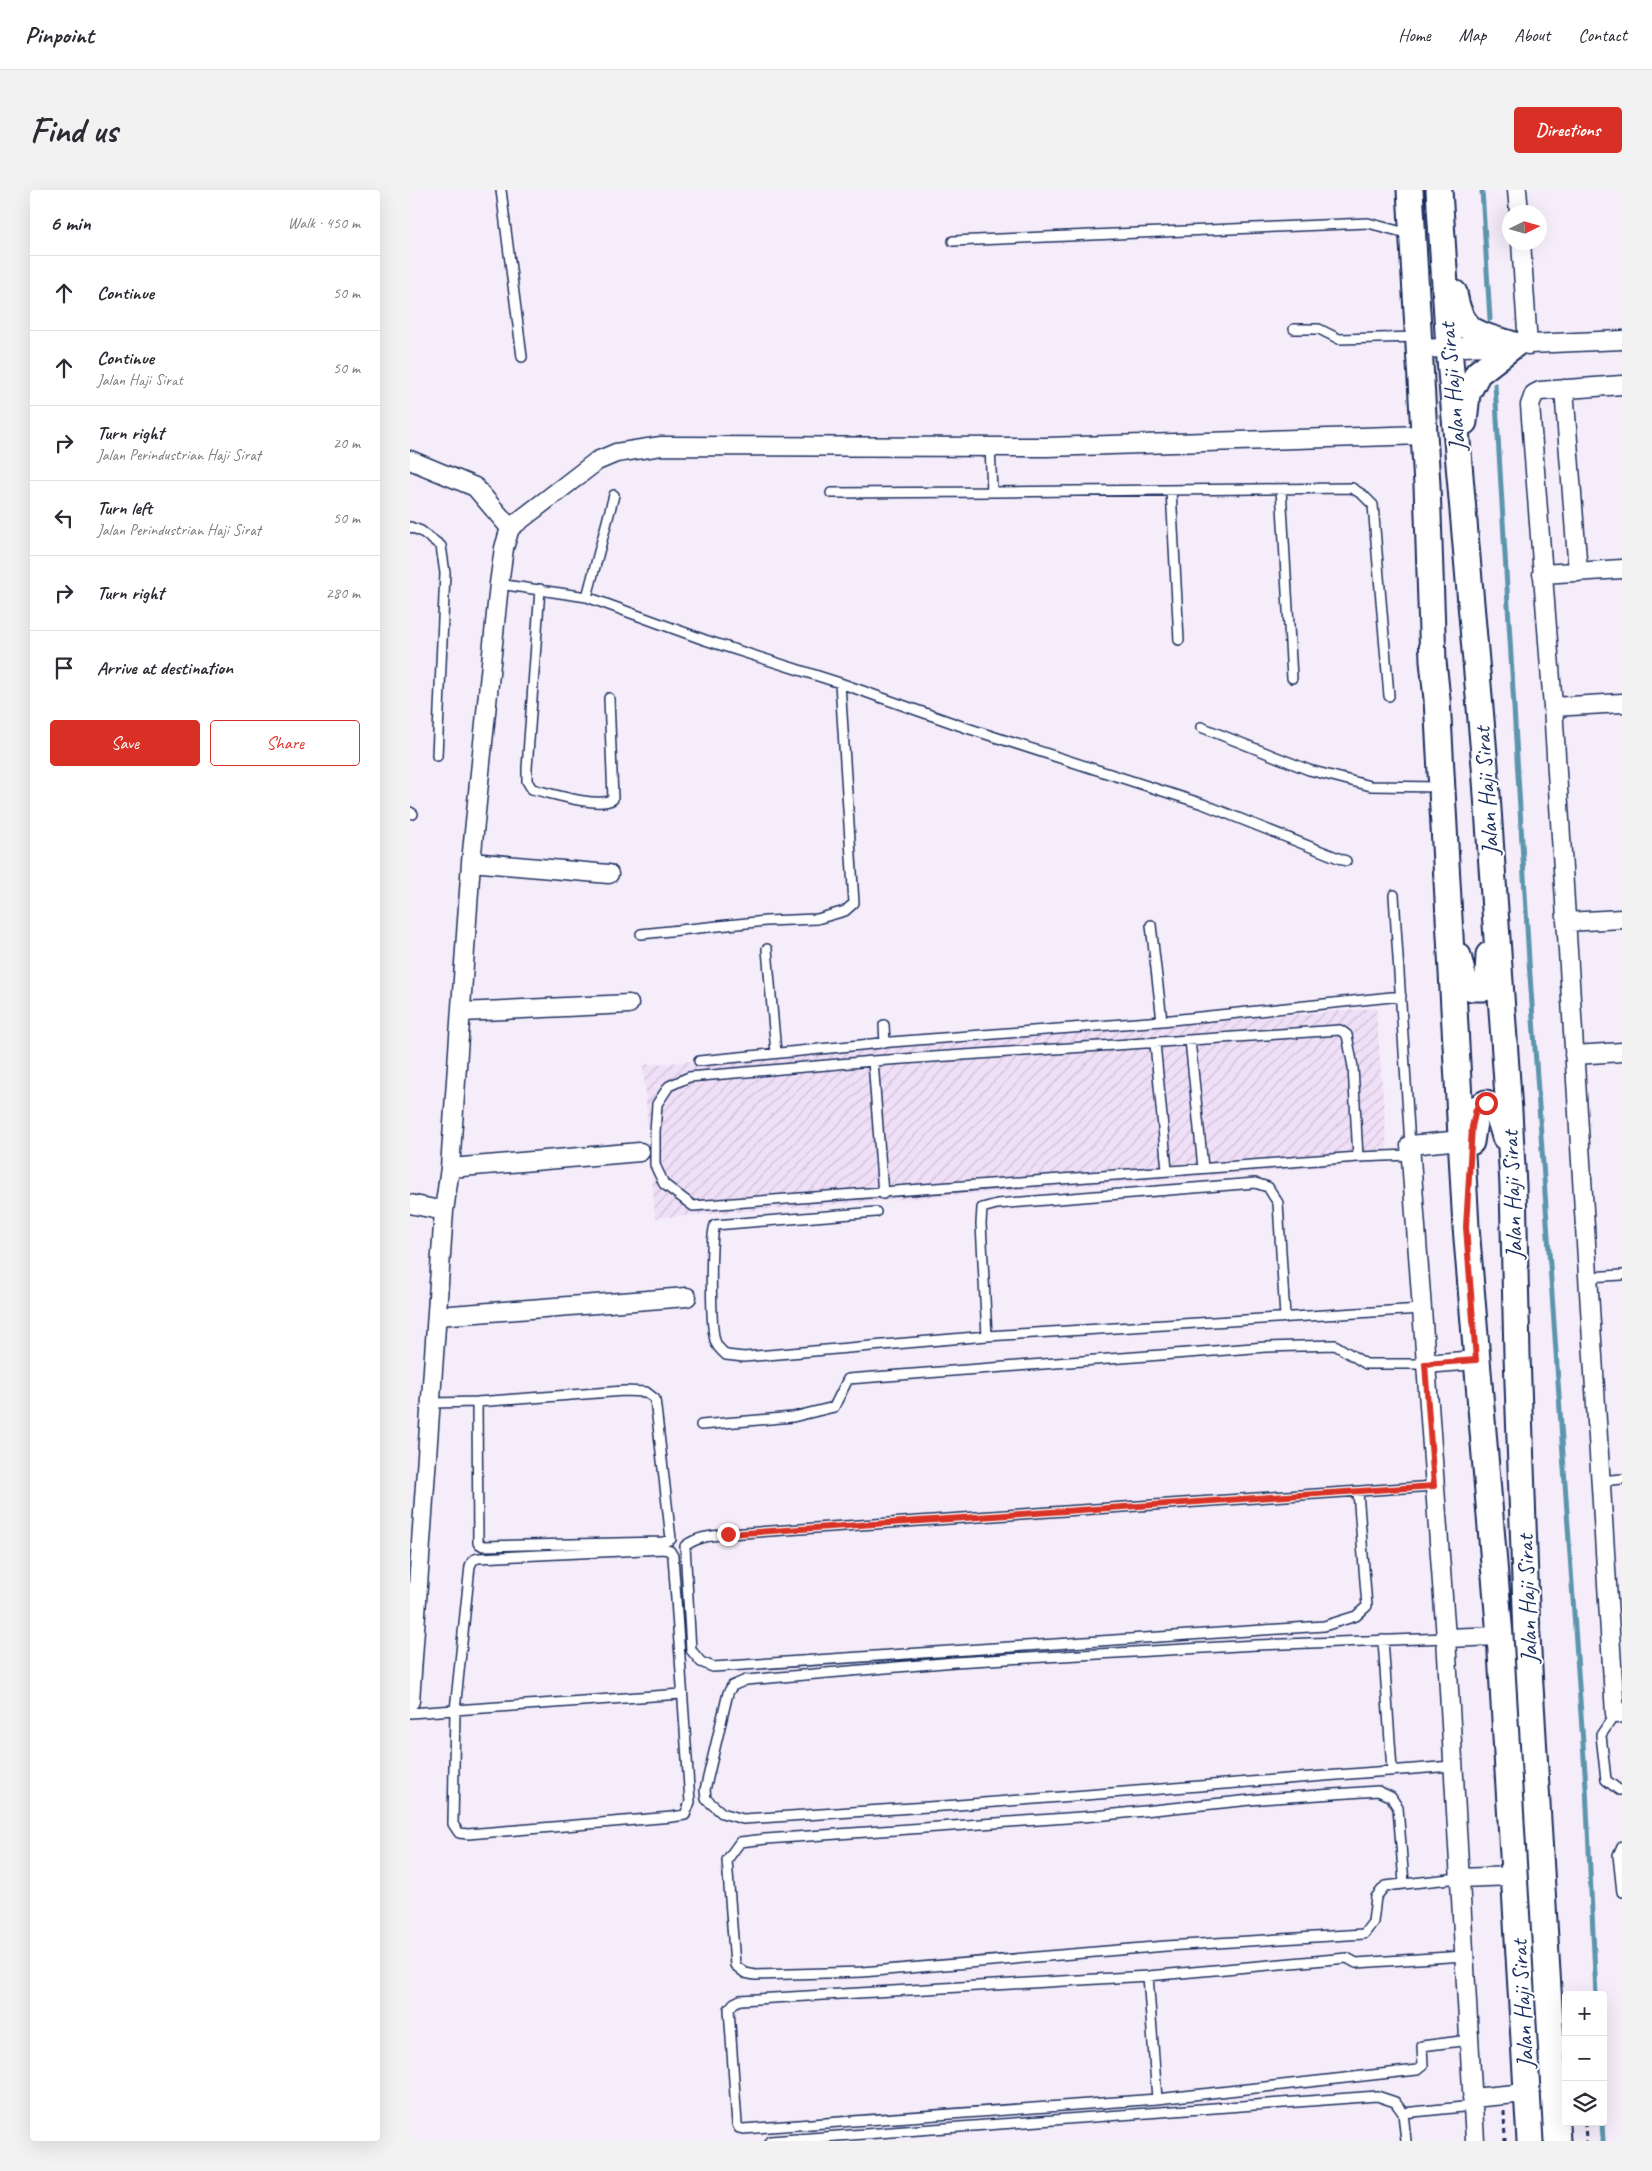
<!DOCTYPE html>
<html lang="en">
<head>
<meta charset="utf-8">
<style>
  :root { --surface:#fff; --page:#f2f2f3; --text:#2b2b33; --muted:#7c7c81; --line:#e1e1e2; --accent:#d93025 }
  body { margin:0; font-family:Caveat,sans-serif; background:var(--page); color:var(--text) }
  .controls { position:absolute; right:15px; bottom:15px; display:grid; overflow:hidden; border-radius:5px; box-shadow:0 5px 20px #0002 }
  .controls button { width:45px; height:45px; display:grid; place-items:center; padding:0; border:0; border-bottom:1px solid var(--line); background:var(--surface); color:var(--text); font:25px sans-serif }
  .compass { position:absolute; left:1092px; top:15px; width:45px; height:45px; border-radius:50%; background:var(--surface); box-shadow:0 5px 20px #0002; rotate:85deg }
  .stop { position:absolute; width:15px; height:15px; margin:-11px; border:4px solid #d93025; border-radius:50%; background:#fff }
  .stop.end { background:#d93025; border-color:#fff; box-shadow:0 1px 5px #0008 }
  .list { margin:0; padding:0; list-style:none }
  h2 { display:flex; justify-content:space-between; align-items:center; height:65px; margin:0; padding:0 20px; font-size:21px }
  h2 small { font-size:16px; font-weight:400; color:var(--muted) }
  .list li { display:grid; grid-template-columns:32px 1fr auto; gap:15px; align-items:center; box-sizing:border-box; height:75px; padding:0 20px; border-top:1px solid var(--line) }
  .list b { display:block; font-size:19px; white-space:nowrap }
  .list p { margin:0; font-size:16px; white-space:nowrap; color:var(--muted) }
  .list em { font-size:16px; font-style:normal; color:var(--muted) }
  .actions { display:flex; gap:10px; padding:15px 20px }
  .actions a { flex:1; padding:11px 0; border:1px solid var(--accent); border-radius:5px; text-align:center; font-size:18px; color:var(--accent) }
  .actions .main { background:var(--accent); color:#fff }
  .icon { flex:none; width:28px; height:28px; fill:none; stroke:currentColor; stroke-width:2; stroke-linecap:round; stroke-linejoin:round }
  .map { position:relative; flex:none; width:1212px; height:1951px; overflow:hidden; border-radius:5px }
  header { display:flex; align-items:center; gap:30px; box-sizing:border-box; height:70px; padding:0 25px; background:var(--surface); border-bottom:1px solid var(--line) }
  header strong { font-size:24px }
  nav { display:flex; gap:28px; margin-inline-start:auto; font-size:18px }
  .intro { display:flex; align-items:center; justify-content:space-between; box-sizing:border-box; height:120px; padding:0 30px }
  h1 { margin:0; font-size:35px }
  .button { padding:12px 22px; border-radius:5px; background:var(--accent); color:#fff; font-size:18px; font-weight:700 }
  main { display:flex; gap:30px; padding:0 30px }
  aside { flex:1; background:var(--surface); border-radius:5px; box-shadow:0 5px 20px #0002 }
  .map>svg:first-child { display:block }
</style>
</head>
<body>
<header>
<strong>Pinpoint</strong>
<nav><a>Home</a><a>Map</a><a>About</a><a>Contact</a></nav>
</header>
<div class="intro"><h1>Find us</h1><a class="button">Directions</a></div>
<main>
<aside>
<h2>6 min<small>Walk · 450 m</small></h2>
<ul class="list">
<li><svg class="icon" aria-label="ahead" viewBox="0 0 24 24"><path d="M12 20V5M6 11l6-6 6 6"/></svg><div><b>Continue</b></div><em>50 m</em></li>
<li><svg class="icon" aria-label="ahead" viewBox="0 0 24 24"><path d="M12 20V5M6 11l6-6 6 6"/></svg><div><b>Continue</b><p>Jalan Haji Sirat</p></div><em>50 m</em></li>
<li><svg class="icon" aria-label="right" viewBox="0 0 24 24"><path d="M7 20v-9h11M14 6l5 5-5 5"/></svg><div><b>Turn right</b><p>Jalan Perindustrian Haji Sirat</p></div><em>20 m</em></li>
<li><svg class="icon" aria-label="left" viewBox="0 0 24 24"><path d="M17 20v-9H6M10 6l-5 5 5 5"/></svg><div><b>Turn left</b><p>Jalan Perindustrian Haji Sirat</p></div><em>50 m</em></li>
<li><svg class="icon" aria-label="right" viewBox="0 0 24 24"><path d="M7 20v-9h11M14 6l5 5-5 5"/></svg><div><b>Turn right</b></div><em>280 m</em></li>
<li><svg class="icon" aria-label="arrive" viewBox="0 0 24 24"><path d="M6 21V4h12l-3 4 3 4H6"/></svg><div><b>Arrive at destination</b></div></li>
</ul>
<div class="actions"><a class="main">Save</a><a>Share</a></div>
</aside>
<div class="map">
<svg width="1212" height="1951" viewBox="0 0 1212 1951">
  <defs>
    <pattern id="industrial-furrows" width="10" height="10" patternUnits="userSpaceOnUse" patternTransform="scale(1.25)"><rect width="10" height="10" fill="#f0e0f7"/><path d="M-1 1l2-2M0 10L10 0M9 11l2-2" fill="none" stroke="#cdc0d6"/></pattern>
  </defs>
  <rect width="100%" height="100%" fill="#f6edfa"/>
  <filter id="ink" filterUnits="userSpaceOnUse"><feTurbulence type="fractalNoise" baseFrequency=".02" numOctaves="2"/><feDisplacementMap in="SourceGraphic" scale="10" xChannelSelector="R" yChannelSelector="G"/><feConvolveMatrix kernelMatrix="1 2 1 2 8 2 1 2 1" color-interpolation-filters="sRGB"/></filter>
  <g filter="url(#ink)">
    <!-- industrial -->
    <path fill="url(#industrial-furrows)" d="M 966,818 L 978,972 L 245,1028 L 233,875 Z"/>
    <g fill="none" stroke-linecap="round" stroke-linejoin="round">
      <!-- stream -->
      <path stroke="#5c95ad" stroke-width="5" d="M 1072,0 L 1080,129
        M 1085,195 L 1119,771 L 1176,1597 L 1186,1805
        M 1192,1932 L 1193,1951"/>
      <!-- service casing -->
      <g stroke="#1b2f5e" stroke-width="12">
        <path id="service" d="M 91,0 L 112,167
          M 543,51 L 958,33 L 1000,44
          M 884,139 L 909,139 L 929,149 L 1008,147
          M 871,299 L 882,488
          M 761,300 L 769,450
          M 582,302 L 942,298 L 953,305 L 963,315 L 979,506
          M 421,303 L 582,302 L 580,257
          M 0,337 L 11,341 L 31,356 L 35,383 L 27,566
          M 89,394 L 177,407 L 295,450 L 430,493 L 557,538 L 793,614 L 936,671
          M 130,399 L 117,578 L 117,591 L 122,599 C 140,603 189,619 203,609 L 199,508
          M 177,407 L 204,305
          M 791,537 L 899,580 L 961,596 L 1030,597
          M 0,622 L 3,624
          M 984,705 L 1000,955
          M 741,735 L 752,831
          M 231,744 L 356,731 L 407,729 L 435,721 L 444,713 L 430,493
          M 357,759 L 366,863
          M 474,835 L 475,853
          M 930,840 L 937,845 L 943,877 L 948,967 L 283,1016 L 254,994 L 245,975 L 245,942 L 247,914 L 259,896 L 279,887 L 463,871 Z
          M 780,850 L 793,978
          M 745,853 L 757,980
          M 289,871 L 481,852 L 752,831 L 991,806
          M 463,871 L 473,1004
          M 948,967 L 1001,965
          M 466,1022 L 305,1035 C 300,1049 300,1141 306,1153 C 308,1158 313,1162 316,1165 L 334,1167 L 577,1146 L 1011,1119
          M 1178,1087 L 1212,1085
          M 577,1146 L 571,1034 L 572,1018 L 587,1014 L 845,993 L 858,997 L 868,1013 L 875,1127
          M 22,1213 L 67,1212 L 214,1201 L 236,1202 L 245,1209 L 261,1349 L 254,1352 L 73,1356 L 68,1353 L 67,1212
          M 291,1235 L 383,1227 L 424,1217 L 438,1189 L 856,1157 L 925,1155 L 956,1174 L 1015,1174
          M 1190,1291 L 1212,1289
          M 948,1302 L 957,1416 L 946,1426 L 914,1436 L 303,1477 L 291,1472 L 281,1460 L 275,1356 C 288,1346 303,1346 318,1344 L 1024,1296
          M 1036,1448 L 846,1455 L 545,1472 L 336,1490 L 322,1496 L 318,1503 L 295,1600 L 296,1609 L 312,1623 L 333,1629 L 548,1615 L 1042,1576
          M 973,1450 L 982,1580
          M 0,1523 L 45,1520 L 43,1634 L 49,1643 L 58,1644 L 262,1627 L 275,1625 L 280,1612 L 263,1366 L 260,1361 L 254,1359 L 68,1368 L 63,1370 L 60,1376 L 45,1520 L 271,1504
          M 1205,1524 L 1191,1545 L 1196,1590 L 1209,1600 L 1212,1600
          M 1212,1656 L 1208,1665 L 1212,1702
          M 994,1693 L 988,1618 L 981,1607 L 968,1601 L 851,1609 L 685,1626 L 356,1649 L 330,1652 L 317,1670 L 325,1775 L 335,1783 L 345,1785 L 452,1782 L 756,1756 L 954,1744 L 963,1732 L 966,1707 L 975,1696 L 1049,1688
          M 1054,1766 L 946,1773 L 937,1768 L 738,1786 L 330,1810 L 324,1813 L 319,1819 L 327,1934 L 329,1938 L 333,1939 L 747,1909 L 1007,1880 L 1013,1875 L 1012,1856 L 1059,1850
          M 738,1786 L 747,1909
          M 993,1923 L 996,1951
          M 360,1951 L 967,1906 L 985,1912 L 993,1923 L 1063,1916"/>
      </g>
      <!-- minor casing -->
      <g stroke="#1b2f5e" stroke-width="21">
        <path id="minor" d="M 1107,0 L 1109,22
          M 1111,52 L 1118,155
          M 1009,159 L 1212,150
          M 1212,195 L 1130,201 L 1124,204 L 1120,215 L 1143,517 L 1205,1524 L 1212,1523
          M 1154,199 L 1168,382
          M 0,270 L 65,297 L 100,338
          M 1132,384 L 1212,379
          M 1143,517 L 1212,513
          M 61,672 L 199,684
          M 1156,732 L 1212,729
          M 52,822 L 219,814
          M 1164,865 L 1212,862
          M 40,978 L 230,962
          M 0,1014 L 34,1021
          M 28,1126 L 277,1107
          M 1015,1174 L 1066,1170
          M 1036,1448 L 1000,955 L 1051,950
          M 0,1511 L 34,1021 L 40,978 L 61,672 L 89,394 L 94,358 L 100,338 L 187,271 L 206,263 L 251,256 L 637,257 L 1014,245
          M 1049,1688 L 1104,1686
          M 1062,1908 L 1116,1903
          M 1065,1951 L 1036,1448 L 1090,1446"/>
      </g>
      <!-- secondary casing -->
      <g stroke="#1b2f5e" stroke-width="29">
        <path id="secondary" d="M 1000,0 L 1017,295 L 1023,471 L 1027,509 L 1056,1037 L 1090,1446 L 1120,1951
          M 1029,0 L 1039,158 L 1075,576 L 1099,921 L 1103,996 L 1107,1165 L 1117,1445 L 1147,1951
          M 1044,103 C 1051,145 1068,144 1104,155
          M 1054,232 L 1057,204 L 1068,183 L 1104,155
          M 1048,766 L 1055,794 L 1062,798 L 1074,798 L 1078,786 L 1079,765
          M 1061,952 L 1066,919 L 1076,913 C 1088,922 1091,932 1095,947"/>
      </g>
      <!-- path -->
      <path stroke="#1b2f5e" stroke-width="3" stroke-dasharray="5 4" stroke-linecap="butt" d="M 1094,1921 L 1095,1951
        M 1175,1932 L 1176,1951"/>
      <!-- service -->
      <use href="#service" stroke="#fff" stroke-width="9"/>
      <!-- minor -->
      <use href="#minor" stroke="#fff" stroke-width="18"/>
      <!-- secondary -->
      <use href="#secondary" stroke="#fff" stroke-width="25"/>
    </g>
  </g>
  <g fill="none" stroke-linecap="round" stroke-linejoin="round" filter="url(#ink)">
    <!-- route -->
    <path stroke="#d93025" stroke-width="6" d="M 318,1344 L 1024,1296 L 1015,1174 L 1066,1170 L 1056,1037 L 1062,937 L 1066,919 L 1076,913"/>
  </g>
  <g text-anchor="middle" stroke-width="4" stroke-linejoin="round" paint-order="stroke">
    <!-- street labels -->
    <g font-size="24" fill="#1b2f5e" stroke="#fff">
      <text transform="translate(1042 197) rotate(-95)" y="8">Jalan Haji Sirat</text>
      <text transform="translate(1076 601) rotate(-94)" y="8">Jalan Haji Sirat</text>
      <text transform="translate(1102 1005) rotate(-92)" y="8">Jalan Haji Sirat</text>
      <text transform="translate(1117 1409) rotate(-92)" y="8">Jalan Haji Sirat</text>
      <text transform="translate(1112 1814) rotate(-93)" y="8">Jalan Haji Sirat</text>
    </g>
  </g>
</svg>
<div class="controls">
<button>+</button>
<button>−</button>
<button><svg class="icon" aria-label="layers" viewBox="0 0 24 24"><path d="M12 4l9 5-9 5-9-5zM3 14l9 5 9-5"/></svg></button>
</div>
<svg class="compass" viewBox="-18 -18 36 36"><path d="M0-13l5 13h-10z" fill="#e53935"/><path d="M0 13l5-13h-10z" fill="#7c7c81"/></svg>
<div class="stop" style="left:1076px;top:913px"></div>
<div class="stop end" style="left:318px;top:1344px"></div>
</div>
</main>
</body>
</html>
